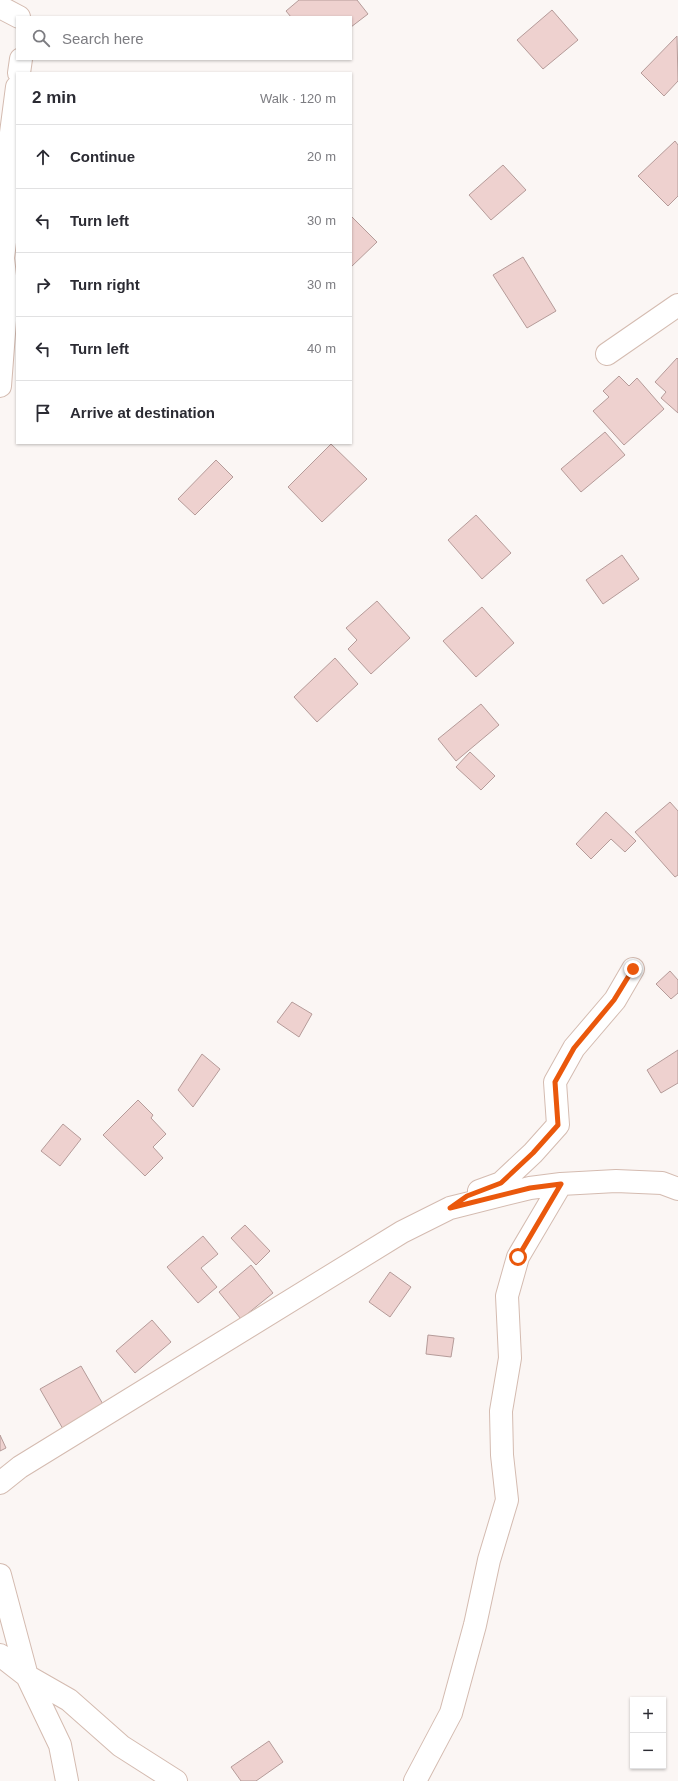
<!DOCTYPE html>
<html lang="en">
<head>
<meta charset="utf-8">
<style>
  :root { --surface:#fff; --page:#f2f2f3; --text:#2b2b33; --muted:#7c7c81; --line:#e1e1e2 }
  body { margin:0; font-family:Helvetica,sans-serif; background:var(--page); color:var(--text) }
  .controls { position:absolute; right:12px; bottom:12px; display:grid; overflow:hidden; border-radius:0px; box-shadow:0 1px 3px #0004 }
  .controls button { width:36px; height:36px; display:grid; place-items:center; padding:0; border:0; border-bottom:1px solid var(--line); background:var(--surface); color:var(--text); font:20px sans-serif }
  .stop { position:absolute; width:12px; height:12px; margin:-9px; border:3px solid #ea580c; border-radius:50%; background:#fff }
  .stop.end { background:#ea580c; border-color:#fff; box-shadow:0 1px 4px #0008 }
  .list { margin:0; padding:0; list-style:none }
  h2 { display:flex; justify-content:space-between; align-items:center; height:52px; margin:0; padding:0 16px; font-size:17px }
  h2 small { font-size:13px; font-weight:400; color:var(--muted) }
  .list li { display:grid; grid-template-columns:26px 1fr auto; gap:12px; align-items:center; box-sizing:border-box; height:64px; padding:0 16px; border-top:1px solid var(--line) }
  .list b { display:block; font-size:15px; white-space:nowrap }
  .list em { font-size:13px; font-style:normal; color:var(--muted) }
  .icon { flex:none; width:22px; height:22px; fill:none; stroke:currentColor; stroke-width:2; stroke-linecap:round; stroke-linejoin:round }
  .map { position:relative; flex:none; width:678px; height:1781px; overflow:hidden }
  .search { position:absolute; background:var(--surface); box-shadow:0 1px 3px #0004; left:16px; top:16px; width:336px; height:44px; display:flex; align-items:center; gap:10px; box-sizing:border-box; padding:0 14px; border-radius:0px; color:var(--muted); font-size:15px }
  .panel { position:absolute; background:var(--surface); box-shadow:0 1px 3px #0004; left:16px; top:72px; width:336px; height:372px; border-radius:0px }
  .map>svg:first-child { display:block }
</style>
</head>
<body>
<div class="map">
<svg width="678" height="1781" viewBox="0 0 678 1781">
  <rect width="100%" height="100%" fill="#fbf6f4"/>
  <!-- building -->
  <path fill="#eed1cf" stroke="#b59b99" d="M 299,0 L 357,0 L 368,14 L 351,27 L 351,17 L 291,17 L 286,11 Z
    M 552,10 L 578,40 L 543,69 L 517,40 Z
    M 677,36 L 678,81 L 664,96 L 641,73 Z
    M 675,141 L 678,145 L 678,196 L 668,206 L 638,176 Z
    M 503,165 L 526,190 L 491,220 L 469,195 Z
    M 351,216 L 377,242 L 351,267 Z
    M 523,257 L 556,311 L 527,328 L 493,275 Z
    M 677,358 L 678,359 L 678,413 L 661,398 L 666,392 L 655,382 Z
    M 619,376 L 629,386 L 637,378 L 664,409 L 624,445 L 593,411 L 609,397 L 603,391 Z
    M 605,432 L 625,455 L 581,492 L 561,469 Z
    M 331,444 L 367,479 L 322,522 L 288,487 Z
    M 216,460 L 233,477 L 195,515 L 178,499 Z
    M 476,515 L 511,553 L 482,579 L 448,540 Z
    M 622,555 L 639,579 L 603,604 L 586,580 Z
    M 377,601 L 410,638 L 371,674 L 348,649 L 357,640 L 346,628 Z
    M 482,607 L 514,643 L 476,677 L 443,641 Z
    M 335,658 L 358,684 L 317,722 L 294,697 Z
    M 481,704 L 499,725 L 456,761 L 438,739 Z
    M 470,752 L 495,776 L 481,790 L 456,767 Z
    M 670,802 L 678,811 L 678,875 L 675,877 L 635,832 Z
    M 606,812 L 636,841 L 625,852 L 611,839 L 591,859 L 576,844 Z
    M 670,971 L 678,980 L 678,993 L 671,999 L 656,984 Z
    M 292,1002 L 312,1014 L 299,1037 L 277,1022 Z
    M 678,1050 L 678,1083 L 661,1093 L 647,1070 Z
    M 202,1054 L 220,1069 L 193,1107 L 178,1090 Z
    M 138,1100 L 153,1115 L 151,1118 L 166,1134 L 153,1147 L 163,1158 L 145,1176 L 103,1135 Z
    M 63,1124 L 81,1139 L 60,1166 L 41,1151 Z
    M 245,1225 L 270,1251 L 256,1265 L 231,1238 Z
    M 203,1236 L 218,1254 L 201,1268 L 217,1287 L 198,1303 L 167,1267 Z
    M 251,1265 L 273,1293 L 241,1319 L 219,1292 Z
    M 390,1272 L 411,1287 L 390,1317 L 369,1302 Z
    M 152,1320 L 171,1342 L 135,1373 L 116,1351 Z
    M 428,1335 L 454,1338 L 451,1357 L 426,1354 Z
    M 81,1366 L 104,1406 L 63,1429 L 40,1389 Z
    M 0,1435 L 6,1448 L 0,1451 Z
    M 269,1741 L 283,1762 L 256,1781 L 241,1781 L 231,1767 Z"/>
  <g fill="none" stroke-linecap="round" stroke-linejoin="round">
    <!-- minor casing -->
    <g stroke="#d4bbb0" stroke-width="24">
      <path id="minor" d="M 0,7 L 19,17
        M 19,73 L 21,59
        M 607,354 L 678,305
        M 0,386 L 7,294 L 3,258 L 7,226 L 11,133 L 17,87
        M 479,1191 L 501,1183 L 533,1153 L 558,1125 L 555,1082 L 574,1048 L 615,1000 L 633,969
        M 0,1483 L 20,1467 L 402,1232 L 450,1208 L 530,1188 L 561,1184 L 616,1181 L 662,1183 L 678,1189
        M 0,1575 L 27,1676 L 69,1700 L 121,1746 L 176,1781
        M 0,1655 L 27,1676 L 60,1745 L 67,1781
        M 415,1781 L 451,1713 L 475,1625 L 489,1560 L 507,1500 L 502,1455 L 501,1411 L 510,1358 L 507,1296 L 518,1257 L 561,1184"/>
    </g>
    <!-- minor -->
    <use href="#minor" stroke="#fff" stroke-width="22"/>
  </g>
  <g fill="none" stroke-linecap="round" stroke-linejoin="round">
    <!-- route -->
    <path stroke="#ea580c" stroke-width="5" d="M 518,1257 L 561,1184 L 530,1188 L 450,1208 L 467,1196 L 501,1183 L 533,1153 L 558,1125 L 555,1082 L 574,1048 L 614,1000 L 633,969"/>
  </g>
</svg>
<div class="controls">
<button>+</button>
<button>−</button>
</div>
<div class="stop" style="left:518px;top:1257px"></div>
<div class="stop end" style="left:633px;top:969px"></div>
<div class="search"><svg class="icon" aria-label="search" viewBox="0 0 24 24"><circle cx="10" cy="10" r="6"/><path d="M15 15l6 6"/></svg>Search here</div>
<section class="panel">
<h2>2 min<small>Walk · 120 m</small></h2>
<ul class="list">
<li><svg class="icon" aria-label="ahead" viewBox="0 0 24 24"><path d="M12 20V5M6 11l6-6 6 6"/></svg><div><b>Continue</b></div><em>20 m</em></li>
<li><svg class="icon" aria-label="left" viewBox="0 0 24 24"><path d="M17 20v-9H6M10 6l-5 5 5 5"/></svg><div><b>Turn left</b></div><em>30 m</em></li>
<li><svg class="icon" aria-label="right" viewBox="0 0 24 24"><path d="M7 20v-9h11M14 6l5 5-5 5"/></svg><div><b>Turn right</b></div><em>30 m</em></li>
<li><svg class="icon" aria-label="left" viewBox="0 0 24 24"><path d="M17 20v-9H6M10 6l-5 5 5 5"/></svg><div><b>Turn left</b></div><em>40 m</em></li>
<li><svg class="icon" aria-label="arrive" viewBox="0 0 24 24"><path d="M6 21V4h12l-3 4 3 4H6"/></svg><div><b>Arrive at destination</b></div></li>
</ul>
</section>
</div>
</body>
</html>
